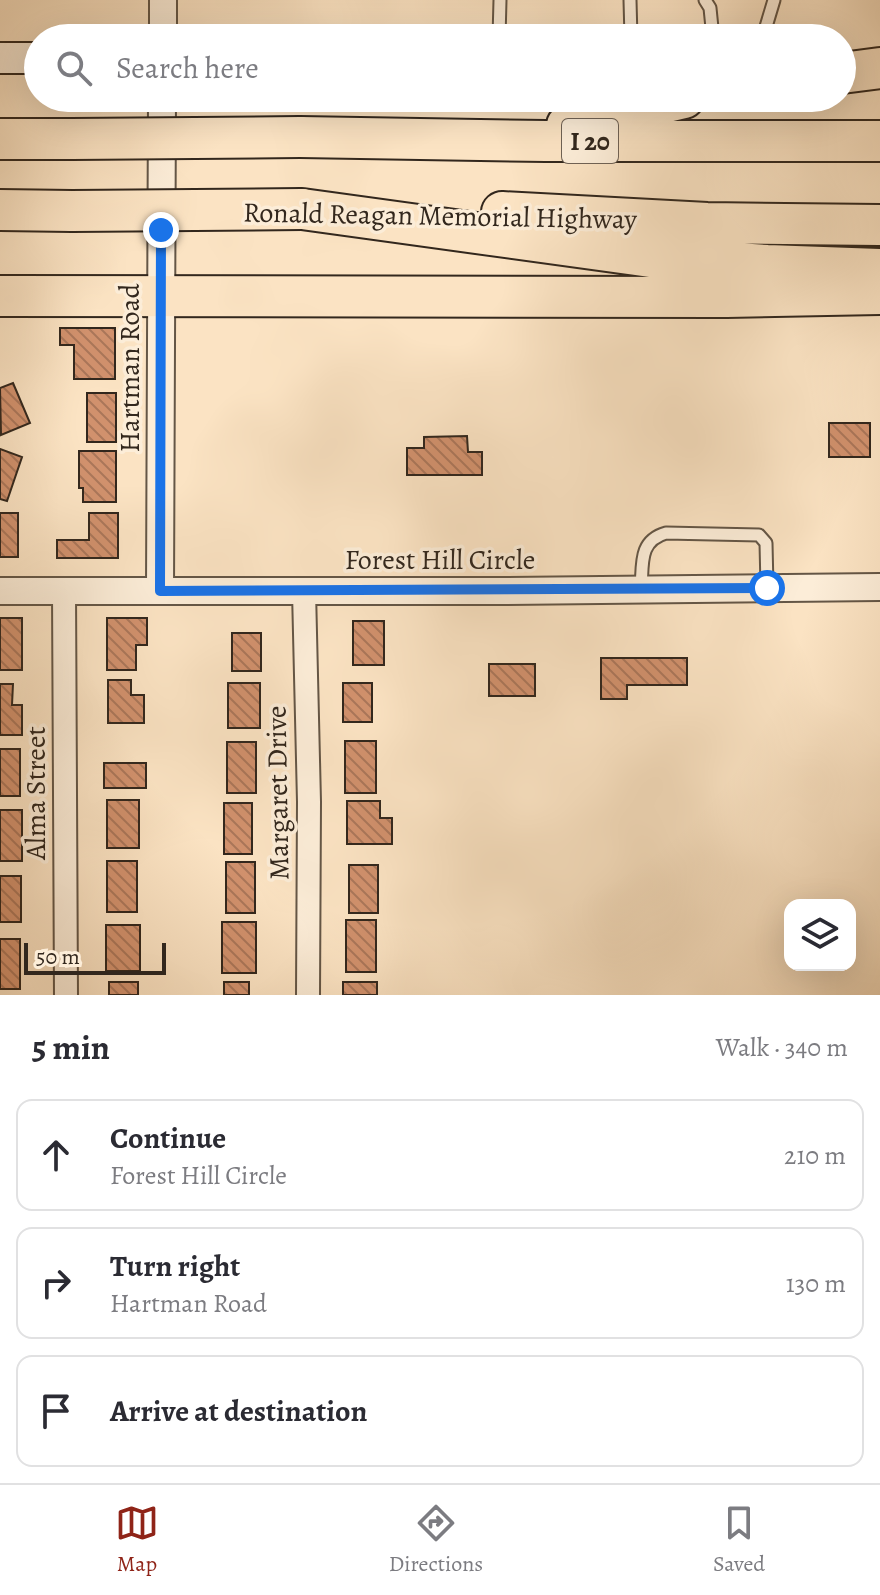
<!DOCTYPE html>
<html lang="en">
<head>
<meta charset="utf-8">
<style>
  :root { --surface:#fff; --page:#f2f2f3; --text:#2b2b33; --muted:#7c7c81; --line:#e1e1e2; --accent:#8f2418 }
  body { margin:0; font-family:Alegreya,serif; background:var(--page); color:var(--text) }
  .controls { position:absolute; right:24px; bottom:24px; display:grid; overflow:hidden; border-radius:16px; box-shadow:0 8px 32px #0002 }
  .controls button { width:72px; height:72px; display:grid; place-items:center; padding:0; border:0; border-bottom:2px solid var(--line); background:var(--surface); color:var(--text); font:40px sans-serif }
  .scale { position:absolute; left:24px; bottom:20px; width:142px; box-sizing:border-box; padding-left:8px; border:4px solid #32271d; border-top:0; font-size:22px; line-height:28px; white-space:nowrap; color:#32271d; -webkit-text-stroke:6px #fcedd8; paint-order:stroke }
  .stop { position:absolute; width:24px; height:24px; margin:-18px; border:6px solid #1a73e8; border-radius:50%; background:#fff }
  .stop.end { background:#1a73e8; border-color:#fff; box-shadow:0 2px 8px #0008 }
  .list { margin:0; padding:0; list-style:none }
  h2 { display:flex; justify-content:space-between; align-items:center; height:104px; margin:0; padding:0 32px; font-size:34px }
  h2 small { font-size:26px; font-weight:400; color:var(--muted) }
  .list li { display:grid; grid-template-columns:52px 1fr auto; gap:24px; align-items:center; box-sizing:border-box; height:112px; margin:0 16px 16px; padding:0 16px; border:2px solid var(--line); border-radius:16px }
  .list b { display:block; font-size:30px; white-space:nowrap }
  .list p { margin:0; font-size:26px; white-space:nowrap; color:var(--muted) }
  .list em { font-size:26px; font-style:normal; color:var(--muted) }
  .icon { flex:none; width:44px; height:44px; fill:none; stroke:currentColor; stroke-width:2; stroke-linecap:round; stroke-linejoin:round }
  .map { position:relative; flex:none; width:880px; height:995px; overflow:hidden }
  .search { position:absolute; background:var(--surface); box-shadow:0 8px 32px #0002; left:24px; right:24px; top:24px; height:88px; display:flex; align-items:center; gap:20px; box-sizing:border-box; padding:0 28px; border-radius:44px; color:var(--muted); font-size:30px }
  .sheet { height:488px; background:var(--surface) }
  nav { display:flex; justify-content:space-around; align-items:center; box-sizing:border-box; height:112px; border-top:2px solid var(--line); background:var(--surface); font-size:22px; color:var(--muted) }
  nav a { display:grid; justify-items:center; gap:4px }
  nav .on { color:var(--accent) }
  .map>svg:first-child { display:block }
</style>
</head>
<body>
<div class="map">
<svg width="880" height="995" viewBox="0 0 880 995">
  <defs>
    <pattern id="building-back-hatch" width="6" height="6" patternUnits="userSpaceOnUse" patternTransform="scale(2)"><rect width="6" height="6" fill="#d1916d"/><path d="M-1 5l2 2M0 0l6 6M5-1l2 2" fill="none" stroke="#aa7659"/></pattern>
  </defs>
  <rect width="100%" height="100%" fill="#fbe3c3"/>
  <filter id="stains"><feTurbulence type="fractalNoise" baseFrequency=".0025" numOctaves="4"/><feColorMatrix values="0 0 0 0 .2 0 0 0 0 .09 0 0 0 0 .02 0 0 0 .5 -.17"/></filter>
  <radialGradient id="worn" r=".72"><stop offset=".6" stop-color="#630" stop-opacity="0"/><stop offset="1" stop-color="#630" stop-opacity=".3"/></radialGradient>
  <!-- building -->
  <path fill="url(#building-back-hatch)" stroke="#32271d" stroke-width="2" d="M 60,328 L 115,328 L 115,379 L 74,379 L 74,345 L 60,345 Z
    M 13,383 L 30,423 L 1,435 L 0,388 Z
    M 87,393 L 116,393 L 116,442 L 87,442 Z
    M 829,423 L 870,423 L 870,457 L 829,457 Z
    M 467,436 L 468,452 L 482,452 L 482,475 L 407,475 L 407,448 L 424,448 L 424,437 Z
    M 0,449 L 22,457 L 7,501 L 0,499 Z
    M 79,451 L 116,451 L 116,502 L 83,502 L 83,488 L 79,488 Z
    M 0,513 L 18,513 L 18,557 L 0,557 Z
    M 89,513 L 118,513 L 118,558 L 57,558 L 57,540 L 89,540 Z
    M 0,618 L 22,618 L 22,670 L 0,670 Z
    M 107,618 L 147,618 L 147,645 L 136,645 L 136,670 L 107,670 Z
    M 353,621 L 384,621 L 384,665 L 353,665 Z
    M 232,633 L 261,633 L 261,671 L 232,671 Z
    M 601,658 L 687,658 L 687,685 L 627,685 L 627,699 L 601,699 Z
    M 489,664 L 535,664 L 535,696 L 489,696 Z
    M 108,680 L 131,680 L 131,695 L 144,695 L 144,723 L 108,723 Z
    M 228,683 L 260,683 L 260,728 L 228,728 Z
    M 343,683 L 372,683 L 372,722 L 343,722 Z
    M 0,684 L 13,684 L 12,705 L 22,705 L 22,735 L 0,735 Z
    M 345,741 L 376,741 L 376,793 L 345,793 Z
    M 227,742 L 256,742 L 256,793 L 227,793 Z
    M 0,749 L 20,749 L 20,796 L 0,796 Z
    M 104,763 L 146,763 L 146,788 L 104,788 Z
    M 107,800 L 139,800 L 139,848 L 107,848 Z
    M 347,801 L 380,801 L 380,818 L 392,818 L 392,844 L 347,844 Z
    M 224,803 L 252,803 L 252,854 L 224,854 Z
    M 0,810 L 22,810 L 22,861 L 0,861 Z
    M 107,861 L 137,861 L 137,912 L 107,912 Z
    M 226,862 L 255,862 L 255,913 L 226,913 Z
    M 349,865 L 378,865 L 378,913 L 349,913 Z
    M 0,876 L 21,876 L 21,922 L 0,922 Z
    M 346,920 L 376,920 L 376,972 L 346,972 Z
    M 222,922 L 256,922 L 256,973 L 222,973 Z
    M 106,925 L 140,925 L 140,971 L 106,971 Z
    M 0,939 L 20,939 L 20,989 L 0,989 Z
    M 109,982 L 138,982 L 138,995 L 109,995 Z
    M 224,982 L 249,982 L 249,995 L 224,995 Z
    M 343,982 L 377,982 L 377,995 L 343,995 Z"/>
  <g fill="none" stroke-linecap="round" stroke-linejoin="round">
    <!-- service casing -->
    <g stroke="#645646" stroke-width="15">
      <path id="service" d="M 630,0 L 631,38
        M 705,0 L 710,8 L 713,38
        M 499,38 L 500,0
        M 765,38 L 765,30 L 774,0
        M 641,589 C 643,565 638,541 666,533 L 759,535 L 766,543 L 767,587"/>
    </g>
    <!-- minor casing -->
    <g stroke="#645646" stroke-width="26">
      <path id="minor" d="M 64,591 L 66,995
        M 304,591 L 309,802 L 308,995"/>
    </g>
    <!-- tertiary casing -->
    <g stroke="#645646" stroke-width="30">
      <path id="tertiary" d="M 163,38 L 163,0
        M 0,591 L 503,591 L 880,587
        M 160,591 L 162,98"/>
    </g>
    <!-- secondary casing -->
    <g stroke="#32271d" stroke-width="34">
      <path id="secondary" d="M 0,58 L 38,58"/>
    </g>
    <!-- motorway casing -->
    <g stroke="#32271d" stroke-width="44">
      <path id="motorway" d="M 842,73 L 880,68
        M 567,125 L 684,98
        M 300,137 L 546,141 L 880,141
        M 0,139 L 72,139
        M 302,209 L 658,258 L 767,265 L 879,269
        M 0,210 L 72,211
        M 502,212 L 707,223 L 880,225
        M 0,296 L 727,297 L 880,294"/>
    </g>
    <!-- service -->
    <use href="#service" stroke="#fcedd8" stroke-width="11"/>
    <!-- minor -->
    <use href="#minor" stroke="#fcedd8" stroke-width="22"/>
    <!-- tertiary -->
    <use href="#tertiary" stroke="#fcedd8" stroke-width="26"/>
    <!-- secondary -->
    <use href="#secondary" stroke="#fcedd8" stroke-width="30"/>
    <!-- motorway -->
    <use href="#motorway" stroke="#fbe3c3" stroke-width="40"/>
    <!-- motorway-bridge casing -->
    <g stroke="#32271d" stroke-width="44" stroke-linecap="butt">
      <path id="motorway-bridge" d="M 72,139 L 300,137
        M 72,211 L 302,209"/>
    </g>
    <!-- motorway-bridge -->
    <use href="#motorway-bridge" stroke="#fbe3c3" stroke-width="40"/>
  </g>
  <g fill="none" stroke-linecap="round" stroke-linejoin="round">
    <!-- route -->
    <path stroke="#1a73e8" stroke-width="10" d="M 161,230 L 160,591 L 767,588"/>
  </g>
  <g text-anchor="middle" stroke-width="7" stroke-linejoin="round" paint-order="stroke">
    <!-- shield labels -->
    <rect fill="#fcedd8" stroke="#6f6255" stroke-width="2" x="562" y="119" width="56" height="44" rx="6"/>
    <g font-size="26" font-weight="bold" fill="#32271d">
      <text x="590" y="150">I 20</text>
    </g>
    <!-- street labels -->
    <g font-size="28" fill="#32271d" stroke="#fcedd8">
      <text transform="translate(440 215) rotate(1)" y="10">Ronald Reagan Memorial Highway</text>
      <text transform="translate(129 368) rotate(-90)" y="10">Hartman Road</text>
      <text x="440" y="569">Forest Hill Circle</text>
      <text transform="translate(35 793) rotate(-90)" y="10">Alma Street</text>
      <text transform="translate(277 793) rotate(-91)" y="10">Margaret Drive</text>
    </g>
  </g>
  <rect width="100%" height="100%" filter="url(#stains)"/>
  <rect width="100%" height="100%" fill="url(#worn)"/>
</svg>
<div class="controls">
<button><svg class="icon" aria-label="layers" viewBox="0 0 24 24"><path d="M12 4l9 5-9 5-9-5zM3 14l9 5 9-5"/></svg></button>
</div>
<div class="scale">50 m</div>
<div class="stop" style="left:767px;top:588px"></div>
<div class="stop end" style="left:161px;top:230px"></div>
<div class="search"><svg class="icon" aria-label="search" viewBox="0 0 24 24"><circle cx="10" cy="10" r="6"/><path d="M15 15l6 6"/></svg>Search here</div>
</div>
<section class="sheet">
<h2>5 min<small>Walk · 340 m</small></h2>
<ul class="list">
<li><svg class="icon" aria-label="ahead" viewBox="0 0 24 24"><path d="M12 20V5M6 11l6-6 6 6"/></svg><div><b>Continue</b><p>Forest Hill Circle</p></div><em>210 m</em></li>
<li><svg class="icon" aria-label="right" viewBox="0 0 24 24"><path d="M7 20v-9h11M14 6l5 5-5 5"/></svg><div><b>Turn right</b><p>Hartman Road</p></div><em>130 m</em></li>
<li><svg class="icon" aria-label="arrive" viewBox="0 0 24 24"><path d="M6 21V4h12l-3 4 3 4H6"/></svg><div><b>Arrive at destination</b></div></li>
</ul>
</section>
<nav>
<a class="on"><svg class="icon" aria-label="map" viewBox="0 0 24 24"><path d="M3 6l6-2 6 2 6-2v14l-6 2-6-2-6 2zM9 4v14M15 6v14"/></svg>Map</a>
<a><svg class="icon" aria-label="directions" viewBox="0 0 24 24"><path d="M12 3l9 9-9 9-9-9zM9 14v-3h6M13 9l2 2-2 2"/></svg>Directions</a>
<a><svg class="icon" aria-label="saved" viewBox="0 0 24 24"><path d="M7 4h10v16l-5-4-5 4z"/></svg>Saved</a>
</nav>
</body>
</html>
